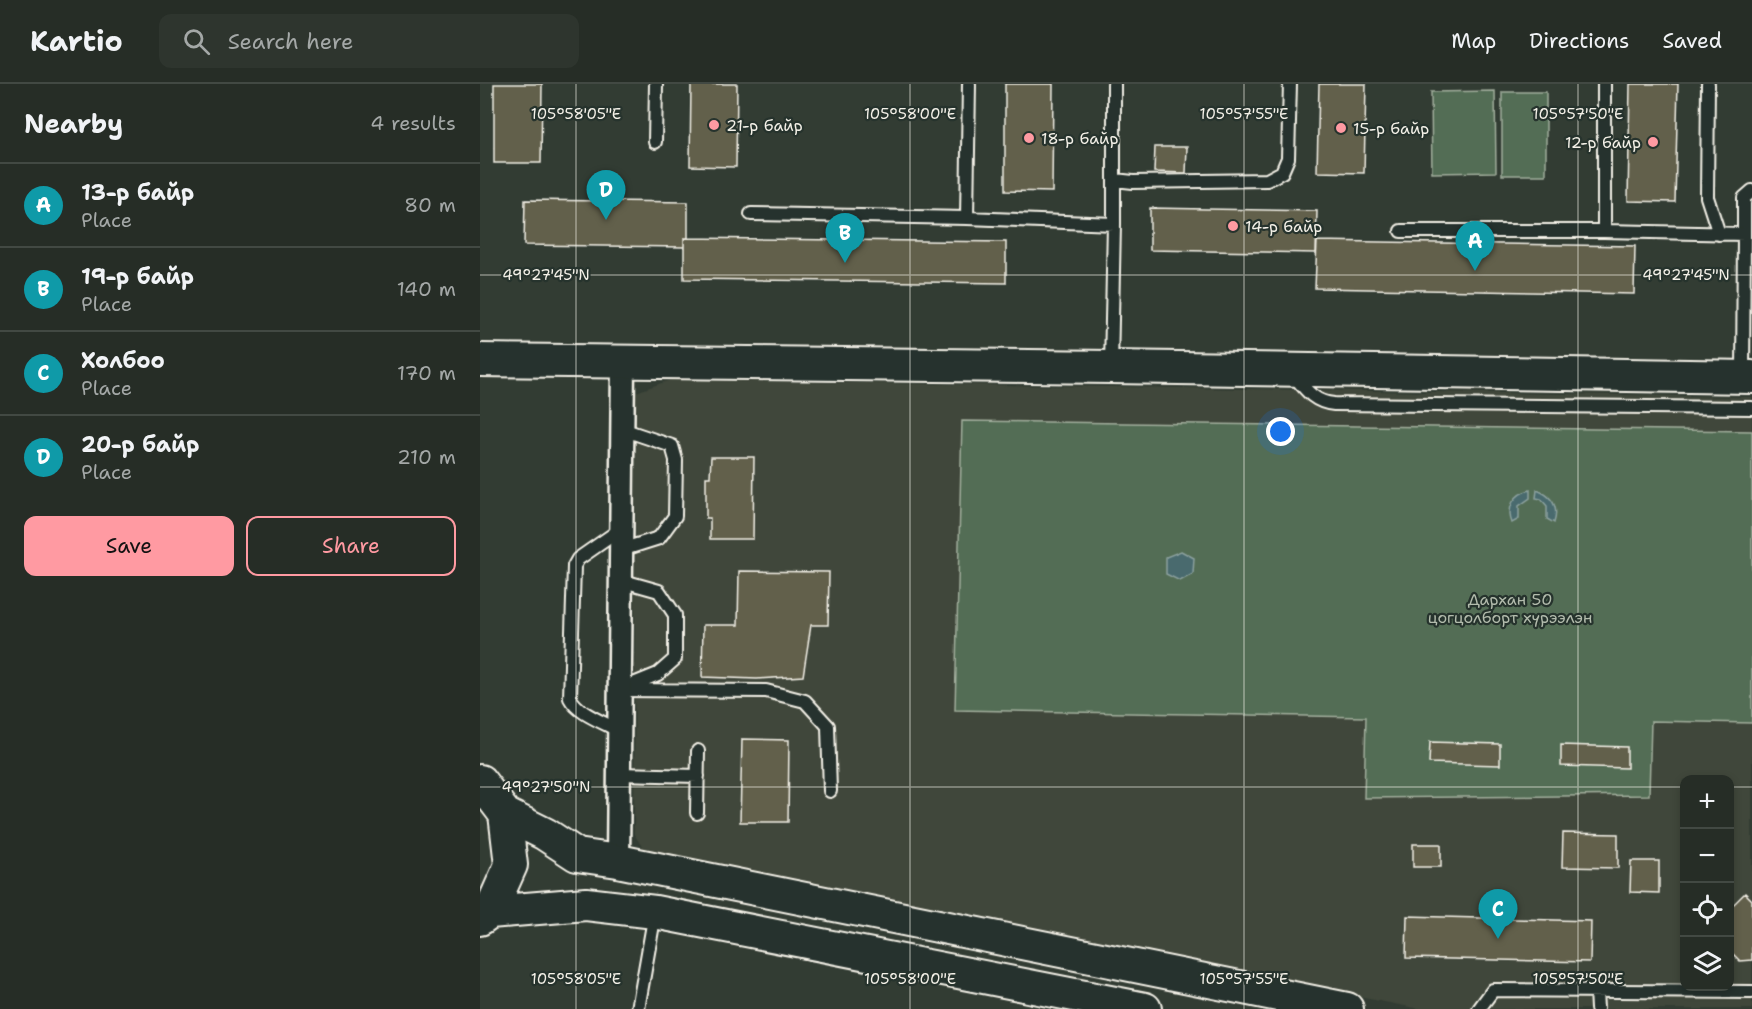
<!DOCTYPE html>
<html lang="en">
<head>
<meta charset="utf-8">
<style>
  :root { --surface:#262d26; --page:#2e352e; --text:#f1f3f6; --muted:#a4a8a7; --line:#424943; --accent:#ff9aa2 }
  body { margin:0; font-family:"Shantell Sans",sans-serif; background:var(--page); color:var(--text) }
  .controls { position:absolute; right:18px; bottom:18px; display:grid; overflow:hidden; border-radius:12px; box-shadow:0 3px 9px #0003 }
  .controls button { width:54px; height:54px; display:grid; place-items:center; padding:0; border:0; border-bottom:2px solid var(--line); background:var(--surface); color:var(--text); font:30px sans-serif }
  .you { position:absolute; left:801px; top:348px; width:21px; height:21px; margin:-15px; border:4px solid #fff; border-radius:50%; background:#1a73e8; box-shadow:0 0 0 9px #1a73e833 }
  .badge { display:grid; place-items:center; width:39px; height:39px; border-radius:50%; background:var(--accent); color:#fff; font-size:20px; font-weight:700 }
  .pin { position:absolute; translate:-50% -50px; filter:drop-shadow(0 2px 3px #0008) }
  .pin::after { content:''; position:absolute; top:32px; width:21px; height:18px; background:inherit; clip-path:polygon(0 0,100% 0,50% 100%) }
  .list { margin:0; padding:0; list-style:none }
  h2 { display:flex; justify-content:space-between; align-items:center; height:78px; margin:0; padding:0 24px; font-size:26px }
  h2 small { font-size:20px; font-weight:400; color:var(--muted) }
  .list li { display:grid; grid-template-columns:39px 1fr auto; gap:18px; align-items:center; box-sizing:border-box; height:84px; padding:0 24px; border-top:2px solid var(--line) }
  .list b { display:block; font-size:22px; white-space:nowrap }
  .list p { margin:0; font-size:20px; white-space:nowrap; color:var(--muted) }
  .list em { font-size:20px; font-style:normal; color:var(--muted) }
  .actions { display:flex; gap:12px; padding:18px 24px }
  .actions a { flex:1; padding:14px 0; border:2px solid var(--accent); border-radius:12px; text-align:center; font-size:21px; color:var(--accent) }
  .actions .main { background:var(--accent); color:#111 }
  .icon { flex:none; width:33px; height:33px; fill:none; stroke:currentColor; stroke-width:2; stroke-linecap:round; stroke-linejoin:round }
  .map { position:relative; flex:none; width:1272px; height:925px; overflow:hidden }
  header { display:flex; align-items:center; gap:36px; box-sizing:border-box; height:84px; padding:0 30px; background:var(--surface); border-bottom:2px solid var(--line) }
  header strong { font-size:28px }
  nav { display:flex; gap:33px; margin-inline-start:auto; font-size:21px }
  .search { width:420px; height:54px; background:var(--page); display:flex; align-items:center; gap:15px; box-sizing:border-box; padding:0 21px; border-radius:12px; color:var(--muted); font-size:22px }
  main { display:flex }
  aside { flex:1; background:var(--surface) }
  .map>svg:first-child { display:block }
</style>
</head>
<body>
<header>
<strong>Kartio</strong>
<div class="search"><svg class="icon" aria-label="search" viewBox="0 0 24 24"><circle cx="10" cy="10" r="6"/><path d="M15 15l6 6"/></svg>Search here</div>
<nav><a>Map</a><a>Directions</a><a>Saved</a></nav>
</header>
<main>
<aside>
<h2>Nearby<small>4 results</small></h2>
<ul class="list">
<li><span class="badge" style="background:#0f9aa8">A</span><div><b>13-р байр</b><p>Place</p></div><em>80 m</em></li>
<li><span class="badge" style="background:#0f9aa8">B</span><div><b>19-р байр</b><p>Place</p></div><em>140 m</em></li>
<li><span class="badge" style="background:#0f9aa8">C</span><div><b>Холбоо</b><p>Place</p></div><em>170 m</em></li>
<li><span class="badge" style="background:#0f9aa8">D</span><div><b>20-р байр</b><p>Place</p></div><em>210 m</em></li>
</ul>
<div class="actions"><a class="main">Save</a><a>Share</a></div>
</aside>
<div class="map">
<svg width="1272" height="925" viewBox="0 0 1272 925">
  <rect width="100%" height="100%" fill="#323c33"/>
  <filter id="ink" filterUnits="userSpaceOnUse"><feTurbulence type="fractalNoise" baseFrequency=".0167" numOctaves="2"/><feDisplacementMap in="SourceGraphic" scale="12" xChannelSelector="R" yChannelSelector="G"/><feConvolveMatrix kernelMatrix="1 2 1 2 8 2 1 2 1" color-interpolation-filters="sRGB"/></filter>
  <g filter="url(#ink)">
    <!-- built -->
    <path fill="#40473a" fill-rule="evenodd" d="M 190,296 L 1272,313 L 1272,925 L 940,925 L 168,772 L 154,750 L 156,308 ZM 1204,696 L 1250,696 L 1250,902 L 1204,902 Z"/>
    <!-- green -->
    <path fill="#526d54" stroke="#a3af9e" stroke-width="1.5" d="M 1015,7 L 1016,88 L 952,89 L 951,8 Z
      M 1022,8 L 1066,8 L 1066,91 L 1022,91 Z
      M 482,337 L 1272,347 L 1272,639 L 1171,637 L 1169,711 L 884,714 L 886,633 L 475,626 Z"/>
    <!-- water -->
    <path fill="#486b6e" stroke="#8da19f" stroke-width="1.5" d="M 1050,406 L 1050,414 L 1039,422 L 1039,435 L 1032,439 C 1026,423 1034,410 1050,406 Z
      M 1057,406 C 1072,412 1079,423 1074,439 L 1067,435 L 1067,422 L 1061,415 L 1056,414 Z
      M 701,467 L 714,474 L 713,490 L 700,497 L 686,490 L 686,473 Z"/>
    <!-- building -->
    <path fill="#62604c" stroke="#f4f1e8" stroke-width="1.5" d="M 14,0 L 62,0 L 61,79 L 14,79 Z
      M 211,0 L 257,0 L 256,83 L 210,82 Z
      M 525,0 L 573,0 L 572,108 L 525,107 Z
      M 839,0 L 886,0 L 884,89 L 837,88 Z
      M 1150,0 L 1198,0 L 1195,118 L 1148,117 Z
      M 675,63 L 707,63 L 706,89 L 674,88 Z
      M 45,116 L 208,118 L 208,154 L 204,154 L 204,163 L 44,161 Z
      M 670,124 L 837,127 L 836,169 L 670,166 Z
      M 204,154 L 526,158 L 526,199 L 204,195 Z
      M 837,157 L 1155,162 L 1154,210 L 835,204 Z
      M 231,373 L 274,373 L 273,455 L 230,455 L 230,434 L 226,434 L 226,393 L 230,393 Z
      M 259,487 L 349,488 L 348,541 L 331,541 L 323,592 L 277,595 L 222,593 L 223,541 L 258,541 Z
      M 262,655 L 309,656 L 308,738 L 260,738 Z
      M 950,658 L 1020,660 L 1020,681 L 949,679 Z
      M 1081,661 L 1147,663 L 1147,684 L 1081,682 Z
      M 1083,749 L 1138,750 L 1138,784 L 1082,783 Z
      M 933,760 L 961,760 L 961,783 L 933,783 Z
      M 1151,777 L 1179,777 L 1179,809 L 1150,808 Z
      M 1265,809 L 1272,816 L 1272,876 L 1260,877 L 1253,870 L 1250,870 L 1250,820 L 1253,821 Z
      M 927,832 L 1111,837 L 1110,878 L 926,874 Z"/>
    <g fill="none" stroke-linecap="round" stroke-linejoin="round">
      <!-- lane casing -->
      <g stroke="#f4f1e8" stroke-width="16">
        <path id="lane" d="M 489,0 L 487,134 L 634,140 L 631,283
          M 1124,0 L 1124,147 L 1264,150 L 1263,291
          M 1228,0 L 1227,113 L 1239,150
          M 175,58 L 176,0
          M 635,96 L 653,98 L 787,96 L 802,88 L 808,74 L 810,0
          M 271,130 L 487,134
          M 634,140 L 634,0
          M 921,147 L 1124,147
          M 1264,150 L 1264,114 L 1272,107
          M 812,289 C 825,305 833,318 854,320 L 1272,324
          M 141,466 L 179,454 L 195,432 L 196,376 L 192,362 L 142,345
          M 140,496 L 179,507 L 195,531 L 195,575 L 178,590 L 146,603
          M 139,606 L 286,607 L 325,617 L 348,642 L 350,707
          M 139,647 C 124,638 98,630 90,614 L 94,482 L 98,475 L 141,445
          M 139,690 L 218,692
          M 217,729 L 218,667
          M 1116,906 L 1117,925
          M 158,925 L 175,829
          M 999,925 L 1013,906 L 1272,908"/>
      </g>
      <!-- street casing -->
      <g stroke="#f4f1e8" stroke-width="27">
        <path id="street" d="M 138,777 L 143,279"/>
      </g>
      <!-- secondary casing -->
      <g stroke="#f4f1e8" stroke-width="36">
        <path id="secondary" d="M 0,276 L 631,283 L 1272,293
          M 0,697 L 25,730 L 31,781 L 10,828 L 0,835
          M 25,730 L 65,750 L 97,771 L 138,777 L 867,925
          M 10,828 L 106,820 L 175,828 L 665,925"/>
      </g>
      <!-- lane -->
      <use href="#lane" stroke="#26332d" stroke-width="12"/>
      <!-- street -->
      <use href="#street" stroke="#26332d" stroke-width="22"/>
      <!-- secondary -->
      <use href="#secondary" stroke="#26332d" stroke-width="32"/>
    </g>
  </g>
  <!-- ticks -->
  <path fill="none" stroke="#f4f1e8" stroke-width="1.5" stroke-opacity="0.45" d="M 96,0 L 96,925M 430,0 L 430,925M 764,0 L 764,925M 1098,0 L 1098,925M 0,191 L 1272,191M 0,703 L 1204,703M 1250,703 L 1272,703"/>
  <!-- markers -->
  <g fill="#ff9aa2" stroke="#26332d" stroke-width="2">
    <circle cx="234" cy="41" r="6"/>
    <circle cx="861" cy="44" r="6"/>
    <circle cx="549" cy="54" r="6"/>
    <circle cx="1173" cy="58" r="6"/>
    <circle cx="753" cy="142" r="6"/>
  </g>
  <g text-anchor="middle" stroke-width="4.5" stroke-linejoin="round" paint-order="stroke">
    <!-- poi labels -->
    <g font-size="16" fill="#f4f1e8" stroke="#26332d" text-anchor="start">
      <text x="246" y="47">21-р байр</text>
      <text x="873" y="50">15-р байр</text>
      <text x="561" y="60">18-р байр</text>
      <text x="1161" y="64" text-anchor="end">12-р байр</text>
      <text x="765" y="148">14-р байр</text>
    </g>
    <!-- park labels -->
    <g font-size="16" fill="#b3bcad" stroke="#26332d">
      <text x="1030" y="521">Дархан 50<tspan x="1030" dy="18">цогцолборт хүрээлэн</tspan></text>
    </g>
  </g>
  <g font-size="15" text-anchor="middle" fill="#f4f1e8" stroke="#26332d" stroke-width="4.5" stroke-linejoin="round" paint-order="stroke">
    <text x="96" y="35">105°58'05"E</text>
    <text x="430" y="35">105°58'00"E</text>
    <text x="764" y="35">105°57'55"E</text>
    <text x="1098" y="35">105°57'50"E</text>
    <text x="1206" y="196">49°27'45"N</text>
    <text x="66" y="196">49°27'45"N</text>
    <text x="66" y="708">49°27'50"N</text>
    <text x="96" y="900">105°58'05"E</text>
    <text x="430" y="900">105°58'00"E</text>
    <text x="764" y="900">105°57'55"E</text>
    <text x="1098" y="900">105°57'50"E</text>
  </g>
</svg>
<div class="controls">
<button>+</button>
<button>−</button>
<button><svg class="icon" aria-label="locate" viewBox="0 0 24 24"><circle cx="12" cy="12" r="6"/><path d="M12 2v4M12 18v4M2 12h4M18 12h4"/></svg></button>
<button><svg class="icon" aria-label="layers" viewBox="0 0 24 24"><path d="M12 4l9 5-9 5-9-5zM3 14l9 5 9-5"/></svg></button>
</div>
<div class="you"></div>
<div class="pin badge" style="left:995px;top:187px;background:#0f9aa8">A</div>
<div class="pin badge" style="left:365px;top:179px;background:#0f9aa8">B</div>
<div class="pin badge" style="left:1018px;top:855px;background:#0f9aa8">C</div>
<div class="pin badge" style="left:126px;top:136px;background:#0f9aa8">D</div>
</div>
</main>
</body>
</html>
